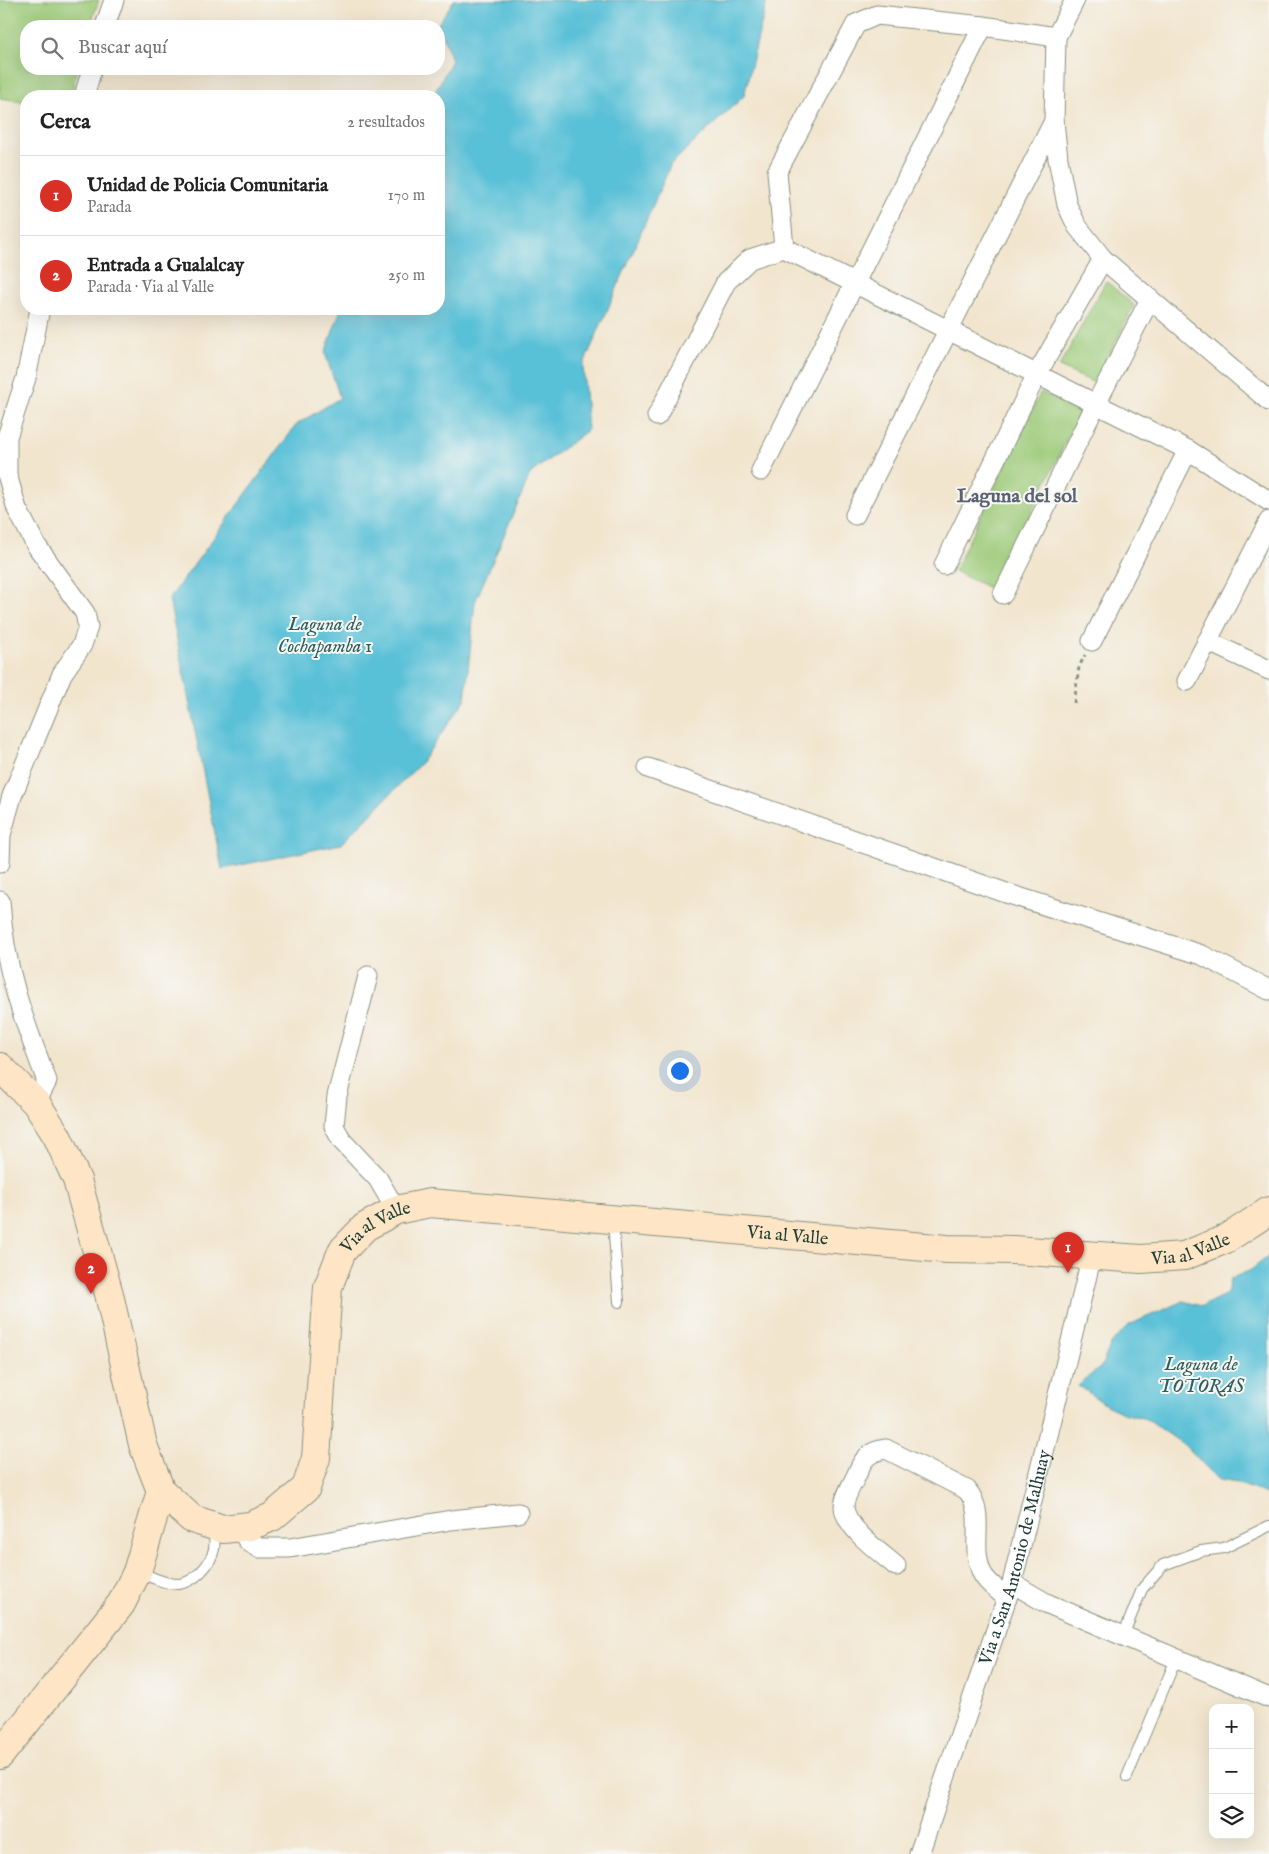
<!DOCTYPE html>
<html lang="es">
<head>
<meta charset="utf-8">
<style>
  :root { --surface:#fff; --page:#f2f2f2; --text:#222; --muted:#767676; --line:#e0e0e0; --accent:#d93025 }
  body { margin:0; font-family:"IM FELL English",serif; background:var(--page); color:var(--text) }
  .controls { position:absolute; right:15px; bottom:15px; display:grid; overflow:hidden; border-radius:10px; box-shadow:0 5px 20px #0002 }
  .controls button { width:45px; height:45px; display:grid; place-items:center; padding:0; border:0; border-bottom:1px solid var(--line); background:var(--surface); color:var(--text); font:25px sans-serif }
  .you { position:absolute; left:679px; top:1070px; width:18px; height:18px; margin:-12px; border:4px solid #fff; border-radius:50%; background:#1a73e8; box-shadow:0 0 0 8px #1a73e833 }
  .badge { display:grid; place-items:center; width:32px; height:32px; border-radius:50%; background:var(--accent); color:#fff; font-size:16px; font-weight:700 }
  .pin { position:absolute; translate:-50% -41px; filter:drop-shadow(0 1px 2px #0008) }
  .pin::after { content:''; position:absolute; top:26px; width:18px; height:15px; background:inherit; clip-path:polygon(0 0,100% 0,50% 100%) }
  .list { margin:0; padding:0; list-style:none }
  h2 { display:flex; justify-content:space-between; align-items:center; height:65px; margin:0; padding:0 20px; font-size:21px }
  h2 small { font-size:16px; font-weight:400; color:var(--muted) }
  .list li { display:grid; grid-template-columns:32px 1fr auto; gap:15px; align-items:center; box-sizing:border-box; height:80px; padding:0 20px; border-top:1px solid var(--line) }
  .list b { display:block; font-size:19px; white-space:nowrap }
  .list p { margin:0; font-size:16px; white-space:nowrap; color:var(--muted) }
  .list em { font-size:16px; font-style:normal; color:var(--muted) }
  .icon { flex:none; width:28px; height:28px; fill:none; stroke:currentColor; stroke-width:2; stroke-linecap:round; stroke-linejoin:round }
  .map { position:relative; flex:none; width:1269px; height:1854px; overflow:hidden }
  .search { position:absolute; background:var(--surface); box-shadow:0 5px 20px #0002; left:20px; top:20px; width:425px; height:55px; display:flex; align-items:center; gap:12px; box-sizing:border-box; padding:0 18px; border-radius:20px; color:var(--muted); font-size:19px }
  .panel { position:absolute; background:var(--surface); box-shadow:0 5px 20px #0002; left:20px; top:90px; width:425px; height:225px; border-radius:20px }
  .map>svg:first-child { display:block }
</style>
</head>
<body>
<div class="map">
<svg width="1269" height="1854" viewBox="0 0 1269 1854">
  <rect width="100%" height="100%" fill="#f6f6f2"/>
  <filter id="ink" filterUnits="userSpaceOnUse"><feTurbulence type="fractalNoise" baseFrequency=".02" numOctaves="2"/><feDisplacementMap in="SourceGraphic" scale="10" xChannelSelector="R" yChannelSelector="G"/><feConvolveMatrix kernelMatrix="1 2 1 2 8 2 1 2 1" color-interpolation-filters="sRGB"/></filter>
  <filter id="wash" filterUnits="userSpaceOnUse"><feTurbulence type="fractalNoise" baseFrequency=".0096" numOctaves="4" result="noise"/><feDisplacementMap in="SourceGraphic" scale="20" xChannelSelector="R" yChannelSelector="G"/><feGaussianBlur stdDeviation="1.12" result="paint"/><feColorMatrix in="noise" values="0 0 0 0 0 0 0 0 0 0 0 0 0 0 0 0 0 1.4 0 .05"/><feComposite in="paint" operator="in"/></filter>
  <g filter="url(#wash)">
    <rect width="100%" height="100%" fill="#f2e5ce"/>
    <!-- green -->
    <path fill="#9cca78" stroke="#5e8456" d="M 0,0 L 99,0 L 90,26 L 26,26 L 26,69 L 78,69 L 70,96 L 26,96 L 26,102 L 0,98 Z
      M 1106,281 L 1134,305 L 1095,383 L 1059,367 Z
      M 1041,392 L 1081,411 L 993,590 L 954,571 Z"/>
    <!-- water -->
    <path fill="#59c0d7" stroke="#3c7e86" d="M 454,0 L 767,0 L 744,96 L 671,164 L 583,366 L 588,430 L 531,473 L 475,602 L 465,700 L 421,763 L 341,844 L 222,869 L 169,599 L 297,424 L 340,398 L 325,353 L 341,309 L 439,309 L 439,96 L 433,96 L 452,60 L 438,24 Z
      M 1269,1256 L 1269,1495 L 1237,1483 L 1219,1480 L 1183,1444 L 1146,1419 L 1123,1413 L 1106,1405 L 1078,1385 L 1101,1367 L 1111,1344 L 1129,1325 L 1183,1301 L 1202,1306 L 1227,1294 L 1230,1279 L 1251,1270 Z"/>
  </g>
  <g filter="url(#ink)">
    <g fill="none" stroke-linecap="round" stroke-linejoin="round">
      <!-- lane casing -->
      <g stroke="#889181" stroke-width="12">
        <path id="lane" d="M 613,1221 L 619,1302
          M 138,1572 C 150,1576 166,1585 179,1584 C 195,1582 211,1564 214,1549 C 215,1543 214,1535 214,1529
          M 1123,1636 L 1142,1589 L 1163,1565 L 1201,1551 L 1224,1548 L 1269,1526
          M 1127,1777 L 1176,1659"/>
      </g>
      <!-- street casing -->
      <g stroke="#889181" stroke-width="21">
        <g id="street">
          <path d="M 1075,0 L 1056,37 L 1054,121 L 1058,159 L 1067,205 L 1077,226 L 1103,259 L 1269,401"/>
          <path d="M 105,26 L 114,0"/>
          <path d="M 84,96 L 92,69"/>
          <path d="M 784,248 L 1188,450 L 1269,501"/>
          <path d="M 657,416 L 726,282 L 750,259 L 784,248 L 777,172 L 856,24 L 877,15 L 983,26 L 1056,37"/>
          <path d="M 761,471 L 983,26"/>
          <path d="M 855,515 L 1054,121"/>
          <path d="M 944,565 L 1037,374 L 1103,259"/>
          <path d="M 1003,594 L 1096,404 L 1150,299"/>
          <path d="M 1092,641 L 1188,450"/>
          <path d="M 1207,641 L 1269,670"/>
          <path d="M 1187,681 L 1269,521"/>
          <path d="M 648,768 L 1012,895 L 1202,955 L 1269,990"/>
          <path d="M 0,863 L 1,835 L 12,796 L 62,674 L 82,645 L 88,627 L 85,613 L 36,545 L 17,509 L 7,474 L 7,437 L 26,378 L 40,309"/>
          <path d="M 0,901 C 4,968 23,1019 47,1081 L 36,1103"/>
          <path d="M 368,976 L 337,1096 L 334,1126 L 342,1141 L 378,1179 L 396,1210"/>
          <path d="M 227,1528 L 243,1534 L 249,1542 L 259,1548 L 290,1548 L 451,1520 L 518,1513"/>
          <path d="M 896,1566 C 881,1553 844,1527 844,1506 C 844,1497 853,1483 857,1474 C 863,1458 870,1451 886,1449 L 967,1490 C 987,1514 969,1545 982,1573 C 986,1582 999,1591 1007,1598"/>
          <path d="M 1012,1583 L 1046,1603 L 1269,1698"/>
          <path id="s1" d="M 919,1854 L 1012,1583 L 1092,1255"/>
        </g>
      </g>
      <!-- secondary casing -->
      <g stroke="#889181" stroke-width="30">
        <g id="secondary">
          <path id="s2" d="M 0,1067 L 36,1103 L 57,1136 L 77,1180 L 109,1294 L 143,1445 L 161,1491 L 192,1519 L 223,1529 L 250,1526 L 272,1517 L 306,1488 L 316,1458 L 328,1287 L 342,1251 L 365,1227 L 396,1210 L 430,1203 L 947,1249 L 1014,1250 L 1141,1259 L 1184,1256 L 1226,1239 L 1269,1211"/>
          <path d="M 0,1755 L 121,1604 L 137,1572 L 161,1491"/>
        </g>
      </g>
      <!-- path -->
      <path stroke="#889181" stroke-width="3" stroke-dasharray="4 4" stroke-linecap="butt" d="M 1074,703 L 1079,667 L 1085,655"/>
      <!-- lane -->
      <use href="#lane" stroke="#fff" stroke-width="10"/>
      <!-- street -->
      <use href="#street" stroke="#fff" stroke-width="19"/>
      <!-- secondary -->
      <use href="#secondary" stroke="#fde5c5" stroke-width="28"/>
    </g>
  </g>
  <g text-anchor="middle" stroke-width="4" stroke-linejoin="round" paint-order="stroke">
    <!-- street labels -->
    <g font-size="18" fill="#1f3d34" stroke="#f6f6f2">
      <text dy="6" stroke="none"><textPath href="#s2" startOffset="915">Via al Valle</textPath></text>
      <text dy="6" stroke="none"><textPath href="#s2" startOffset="1335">Via al Valle</textPath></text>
      <text dy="6" stroke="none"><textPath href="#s2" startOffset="1740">Via al Valle</textPath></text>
      <text dy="6" stroke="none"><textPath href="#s1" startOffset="312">Via a San Antonio de Malhuay</textPath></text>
    </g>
    <!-- water labels -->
    <g font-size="19" font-style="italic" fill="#2e5e5d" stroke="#f6f6f2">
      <text x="325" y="630">Laguna de<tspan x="325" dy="22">Cochapamba 1</tspan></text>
      <text x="1201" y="1370">Laguna de<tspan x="1201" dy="22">TOTORAS</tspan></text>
    </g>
    <!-- quarter labels -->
    <g font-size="20" font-weight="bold" fill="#5b6272" stroke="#f6f6f2">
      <text x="1017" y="502">Laguna del sol</text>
    </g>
  </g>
</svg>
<div class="controls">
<button>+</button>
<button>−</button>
<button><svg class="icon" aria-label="layers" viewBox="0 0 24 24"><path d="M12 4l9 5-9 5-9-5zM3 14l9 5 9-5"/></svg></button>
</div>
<div class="you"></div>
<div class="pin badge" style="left:1068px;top:1273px">1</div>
<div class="pin badge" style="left:91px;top:1294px">2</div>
<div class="search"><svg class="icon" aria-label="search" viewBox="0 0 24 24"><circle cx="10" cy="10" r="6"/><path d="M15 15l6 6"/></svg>Buscar aquí</div>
<section class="panel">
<h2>Cerca<small>2 resultados</small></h2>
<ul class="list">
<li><span class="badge">1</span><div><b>Unidad de Policia Comunitaria</b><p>Parada</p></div><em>170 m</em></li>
<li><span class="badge">2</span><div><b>Entrada a Gualalcay</b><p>Parada · Via al Valle</p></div><em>250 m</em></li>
</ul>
</section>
</div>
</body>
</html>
